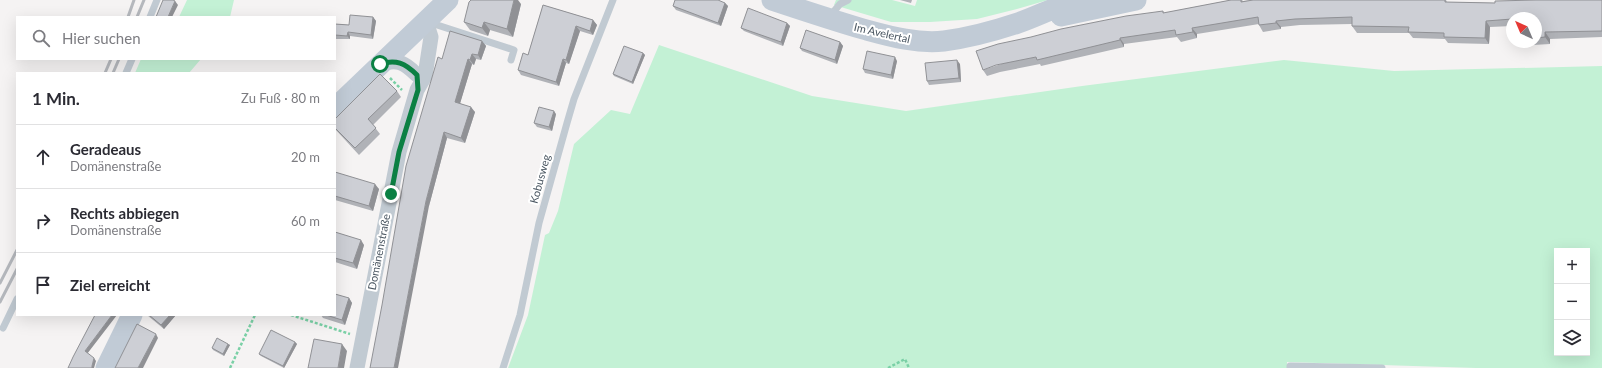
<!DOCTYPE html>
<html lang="de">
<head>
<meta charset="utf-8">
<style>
  :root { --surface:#fff; --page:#f2f2f3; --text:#2b2b33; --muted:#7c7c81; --line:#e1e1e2 }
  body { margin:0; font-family:Lato,sans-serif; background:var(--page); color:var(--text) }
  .controls { position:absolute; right:12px; bottom:12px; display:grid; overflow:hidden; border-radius:0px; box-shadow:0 4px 16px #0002 }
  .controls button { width:36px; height:36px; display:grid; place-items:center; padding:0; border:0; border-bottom:1px solid var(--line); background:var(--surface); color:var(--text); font:20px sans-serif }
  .compass { position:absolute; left:1506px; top:12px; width:36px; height:36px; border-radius:50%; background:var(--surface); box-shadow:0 4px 16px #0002; rotate:316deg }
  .stop { position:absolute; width:12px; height:12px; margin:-9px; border:3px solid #0b8043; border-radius:50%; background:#fff }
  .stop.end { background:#0b8043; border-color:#fff; box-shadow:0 1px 4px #0008 }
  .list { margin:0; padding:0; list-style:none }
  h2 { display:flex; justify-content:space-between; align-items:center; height:52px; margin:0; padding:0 16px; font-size:17px }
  h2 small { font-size:13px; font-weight:400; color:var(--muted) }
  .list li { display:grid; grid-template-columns:26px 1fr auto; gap:12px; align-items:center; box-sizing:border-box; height:64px; padding:0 16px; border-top:1px solid var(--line) }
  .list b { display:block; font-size:15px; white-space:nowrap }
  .list p { margin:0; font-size:13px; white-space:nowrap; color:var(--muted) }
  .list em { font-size:13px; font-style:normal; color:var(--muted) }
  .icon { flex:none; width:22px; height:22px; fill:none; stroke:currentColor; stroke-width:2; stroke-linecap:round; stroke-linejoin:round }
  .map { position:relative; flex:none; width:1602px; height:368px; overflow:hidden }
  .search { position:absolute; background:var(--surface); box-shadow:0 4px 16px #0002; left:16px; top:16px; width:320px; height:44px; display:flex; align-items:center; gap:10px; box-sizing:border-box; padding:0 14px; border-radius:0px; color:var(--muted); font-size:15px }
  .panel { position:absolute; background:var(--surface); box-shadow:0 4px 16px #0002; left:16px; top:72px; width:320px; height:244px; border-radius:0px }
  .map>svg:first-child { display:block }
</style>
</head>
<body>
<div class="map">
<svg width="1602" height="368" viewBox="0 0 1602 368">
  <rect width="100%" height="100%" fill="#f5f3f3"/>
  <!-- green -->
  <path fill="#c3f1d5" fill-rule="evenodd" d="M 187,0 L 234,0 L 230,17 L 179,17 Z
    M 836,0 L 892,0 L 915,6 L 917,0 L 1048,0 L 1017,9 L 977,19 L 930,22 L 891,22 L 834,5 Z
    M 659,45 L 812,96 L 906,111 L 1082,86 L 1284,60 L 1394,71 L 1602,66 L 1602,368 L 1476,368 L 1287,362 L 1287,368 L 508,368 L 528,315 L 545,235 L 549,233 L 558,211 L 574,144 L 611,110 L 630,114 ZM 1557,251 L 1587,251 L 1587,353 L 1557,353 Z
    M 141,59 L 201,59 L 189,73 L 135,73 Z"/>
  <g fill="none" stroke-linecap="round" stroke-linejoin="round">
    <!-- path -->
    <path stroke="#7ad0a6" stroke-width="2.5" stroke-dasharray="3 2" stroke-linecap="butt" d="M 390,78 L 402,90
      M 291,315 L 350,334
      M 230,368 L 255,315
      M 888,368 L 905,359 L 909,368"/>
    <!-- service -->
    <path stroke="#c1cad2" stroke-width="7" d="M 830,16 L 840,4 L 848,0
      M 150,17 L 157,0
      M 428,22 L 514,50 L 511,60
      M 126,73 L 132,59
      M 3,328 L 17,299
      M 503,368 L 520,315 L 539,223 L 567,123 L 574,99 L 613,0
      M 1290,368 L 1290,366 L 1382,368"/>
    <!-- minor -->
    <path stroke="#c1cad2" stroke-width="15" d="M 380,64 C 398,59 404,62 417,75
      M 357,368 L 399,152 L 417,90 L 425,76 L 431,37 L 426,21"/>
    <!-- secondary -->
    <path stroke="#c1cbd6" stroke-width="21" d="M 772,0 C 802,10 832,20 863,29 C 889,36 916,44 944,41 C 968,38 994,31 1018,23 C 1038,16 1057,6 1078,0
      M 1061,16 L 1136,0
      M 335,108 L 448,0
      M 106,368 L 132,315"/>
    <!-- rail -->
    <path stroke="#b5b8bd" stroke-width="3" d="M 128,17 L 134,0
      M 137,17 L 144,0
      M 105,73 L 111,59
      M 113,73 L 119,59
      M 0,283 L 17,250
      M 0,302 L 17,269"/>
  </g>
  <!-- wall -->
  <path fill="#b0b2b7" d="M 900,0 L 912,0 L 911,3 Z
    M 1231,0 L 1242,0 L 1243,1 L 1253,0 L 1446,0 L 1447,2 L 1495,3 L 1602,0 L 1602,37 L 1550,39 L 1550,44 L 1533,45 L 1531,42 L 1536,42 L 1536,18 L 1512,18 L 1512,26 L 1490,27 L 1489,44 L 1448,43 L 1445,39 L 1413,38 L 1409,33 L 1357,33 L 1352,26 L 1352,24 L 1300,25 L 1281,27 L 1281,29 L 1263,32 L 1259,25 L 1259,24 L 1197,34 L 1197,38 L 1181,42 L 1177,37 L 1124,44 L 1124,47 L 1041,66 L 1040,64 L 1000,72 L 987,76 L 983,70 L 1163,11 L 1164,13 Z
    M 725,3 L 728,6 L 721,26 L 676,10 L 673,6 Z
    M 521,4 L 513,37 L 490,30 L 488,36 L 470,30 L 464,22 Z
    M 543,5 L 593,20 L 597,25 L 593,35 L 580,31 L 569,64 L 566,63 L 559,86 L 521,75 L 518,70 L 528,55 Z
    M 373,17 L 376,21 L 373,39 L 350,36 L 350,39 L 336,39 L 335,45 L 335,24 L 349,25 Z
    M 787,23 L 790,26 L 783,46 L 744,31 L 741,28 Z
    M 482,41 L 486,46 L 481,60 L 476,59 L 474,65 L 472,64 L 460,103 L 475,112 L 465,143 L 447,138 L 429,206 L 442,59 Z
    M 840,42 L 843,46 L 837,64 L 802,51 L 800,48 Z
    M 643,53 L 645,55 L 633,84 L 614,76 L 613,74 Z
    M 897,61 L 893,79 L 865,73 L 863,69 Z
    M 960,64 L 961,82 L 929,85 L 927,81 Z
    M 397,91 L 401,97 L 373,125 L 380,134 L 359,155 L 335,129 L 335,119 Z
    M 556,114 L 552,131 L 537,127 L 534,123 Z
    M 335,172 L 379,189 L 373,211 L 335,200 Z
    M 335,232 L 364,245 L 357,269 L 335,262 Z
    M 349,298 L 352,303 L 345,325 L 323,318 L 321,315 L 335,315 Z
    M 147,315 L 176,315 L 164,329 Z
    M 295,342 L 297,344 L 284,368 L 261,356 L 259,354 Z
    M 228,344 L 230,345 L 224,356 L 213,350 L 212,348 Z"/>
  <!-- shaded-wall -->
  <path fill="#909195" d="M 514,0 L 518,0 L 521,4 L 513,37 L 507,29 Z
    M 175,1 L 178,5 L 172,17 L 168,17 Z
    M 725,3 L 728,6 L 721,26 L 718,23 Z
    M 373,17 L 376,21 L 373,39 L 371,35 Z
    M 593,20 L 597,25 L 593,35 L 590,31 Z
    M 1276,21 L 1281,27 L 1281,29 L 1276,23 Z
    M 1486,21 L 1490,27 L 1489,44 L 1485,38 Z
    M 484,22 L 490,30 L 488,36 L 482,28 Z
    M 787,23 L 790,26 L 783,46 L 781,42 Z
    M 576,26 L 580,31 L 569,64 L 566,60 Z
    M 1192,28 L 1197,34 L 1197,38 L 1193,32 Z
    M 348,32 L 350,36 L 350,39 L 347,36 Z
    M 1545,32 L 1550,39 L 1550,44 L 1545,37 Z
    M 335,37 L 336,39 L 335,45 Z
    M 1120,38 L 1124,44 L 1124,47 L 1120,40 Z
    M 482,41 L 486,46 L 481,60 L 478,55 Z
    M 840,42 L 843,46 L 837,64 L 835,60 Z
    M 643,53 L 645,55 L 633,84 L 632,82 Z
    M 472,54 L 476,59 L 474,65 L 470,60 Z
    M 895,57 L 897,61 L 893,79 L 891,75 Z
    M 468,59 L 472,64 L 459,107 L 455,102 Z
    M 563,59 L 566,63 L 559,86 L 556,82 Z
    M 957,60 L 960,64 L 961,82 L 959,78 Z
    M 471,107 L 475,112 L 465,143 L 461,138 Z
    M 554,111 L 556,114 L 552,131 L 549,127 Z
    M 444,132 L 447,138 L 429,206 L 398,368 L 394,368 L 426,201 Z
    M 375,184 L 379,189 L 373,211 L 369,206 Z
    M 361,240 L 364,245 L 357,269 L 353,263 Z
    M 349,298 L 352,303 L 345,325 L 342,320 Z
    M 112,315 L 117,315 L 87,354 L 85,351 Z
    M 170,315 L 176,315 L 164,329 L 161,325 Z
    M 156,334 L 158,338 L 143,368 L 138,368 Z
    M 295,342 L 297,344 L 284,368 L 283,366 Z
    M 228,344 L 230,345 L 224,356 L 223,354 Z
    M 342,344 L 347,351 L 344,368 L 338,368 Z
    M 94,358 L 96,361 L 94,368 L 92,368 L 92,366 Z"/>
  <!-- building -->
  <path fill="#cdcfd5" stroke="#909195" d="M 163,0 L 173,0 L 175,1 L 168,17 L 156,17 Z
    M 471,0 L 514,0 L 507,29 L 484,22 L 482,28 L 464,22 L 469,2 Z
    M 675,0 L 718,0 L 725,3 L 718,23 L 673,6 Z
    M 1231,0 L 1241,0 L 1241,2 L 1253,0 L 1445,0 L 1445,2 L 1495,3 L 1495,1 L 1536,0 L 1602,0 L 1602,31 L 1545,32 L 1545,37 L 1536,38 L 1536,18 L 1512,18 L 1512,19 L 1486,21 L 1485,38 L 1444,37 L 1444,33 L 1408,32 L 1409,27 L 1352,26 L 1352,17 L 1295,19 L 1276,21 L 1276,23 L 1259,25 L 1258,17 L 1192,28 L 1193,32 L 1176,35 L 1175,30 L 1120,38 L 1120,40 L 1037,60 L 1036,57 L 996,65 L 983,70 L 976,51 L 998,44 L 1031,37 L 1061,29 L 1126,16 L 1163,11 L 1163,13 Z
    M 543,5 L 593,20 L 590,31 L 576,26 L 566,60 L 563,59 L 556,82 L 518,70 L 523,53 L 528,55 Z
    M 748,8 L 787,23 L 781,42 L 741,28 Z
    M 350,15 L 373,17 L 371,35 L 348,32 L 347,36 L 335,35 L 335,24 L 349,25 Z
    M 806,30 L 840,42 L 835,60 L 800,48 Z
    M 450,31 L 482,41 L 478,55 L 472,54 L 470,60 L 468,59 L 455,102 L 471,107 L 461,138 L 444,132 L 426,201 L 394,368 L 370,368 L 382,305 L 406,166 L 438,57 L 442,59 Z
    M 624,46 L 643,53 L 632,82 L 613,74 Z
    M 867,51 L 895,57 L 891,75 L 863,69 Z
    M 957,60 L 959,78 L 927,81 L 925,63 Z
    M 380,74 L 397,91 L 368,119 L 376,128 L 355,148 L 335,128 L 335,119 Z
    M 539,107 L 554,111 L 549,127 L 534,123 Z
    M 335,172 L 375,184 L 369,206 L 335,196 Z
    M 335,232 L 361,240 L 353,263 L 335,258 Z
    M 335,294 L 349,298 L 342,320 L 326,315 L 335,315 Z
    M 95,315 L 112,315 L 85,351 L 94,358 L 92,366 L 92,368 L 68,368 L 73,357 Z
    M 149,315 L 170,315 L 161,325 Z
    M 137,324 L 156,334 L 138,368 L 115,368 Z
    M 271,330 L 295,342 L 283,366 L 259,354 Z
    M 217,338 L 228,344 L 223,354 L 212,348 Z
    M 314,339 L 342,344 L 338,368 L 308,368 Z"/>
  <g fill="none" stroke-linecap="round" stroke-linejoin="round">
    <!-- route -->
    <path stroke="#0b8043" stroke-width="5" d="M 380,64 C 396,59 405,63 417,75 L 418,90 L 399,152 L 391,194"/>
  </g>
  <g text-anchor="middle" stroke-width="4" stroke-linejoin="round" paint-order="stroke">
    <!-- street labels -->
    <g font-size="11" fill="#4a5661" stroke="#fff">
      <text transform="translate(882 33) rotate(13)" y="4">Im Avelertal</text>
      <text transform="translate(540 179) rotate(-75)" y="4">Kobusweg</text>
      <text transform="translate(379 252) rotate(-79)" y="4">Domänenstraße</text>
    </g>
  </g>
</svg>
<div class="controls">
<button>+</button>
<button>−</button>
<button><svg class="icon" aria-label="layers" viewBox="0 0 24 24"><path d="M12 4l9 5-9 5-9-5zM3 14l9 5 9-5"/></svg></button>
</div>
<svg class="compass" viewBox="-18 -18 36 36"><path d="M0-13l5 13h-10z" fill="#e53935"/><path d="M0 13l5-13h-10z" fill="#7c7c81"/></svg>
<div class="stop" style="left:380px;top:64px"></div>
<div class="stop end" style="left:391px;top:194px"></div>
<div class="search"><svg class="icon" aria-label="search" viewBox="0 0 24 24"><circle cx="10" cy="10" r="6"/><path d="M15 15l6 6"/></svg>Hier suchen</div>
<section class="panel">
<h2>1 Min.<small>Zu Fuß · 80 m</small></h2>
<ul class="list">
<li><svg class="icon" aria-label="ahead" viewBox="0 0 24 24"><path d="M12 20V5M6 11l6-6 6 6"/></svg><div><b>Geradeaus</b><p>Domänenstraße</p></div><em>20 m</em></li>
<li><svg class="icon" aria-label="right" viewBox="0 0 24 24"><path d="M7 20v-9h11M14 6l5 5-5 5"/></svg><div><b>Rechts abbiegen</b><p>Domänenstraße</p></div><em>60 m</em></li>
<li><svg class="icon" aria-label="arrive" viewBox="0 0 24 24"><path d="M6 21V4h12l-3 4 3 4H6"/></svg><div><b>Ziel erreicht</b></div></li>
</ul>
</section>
</div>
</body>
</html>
